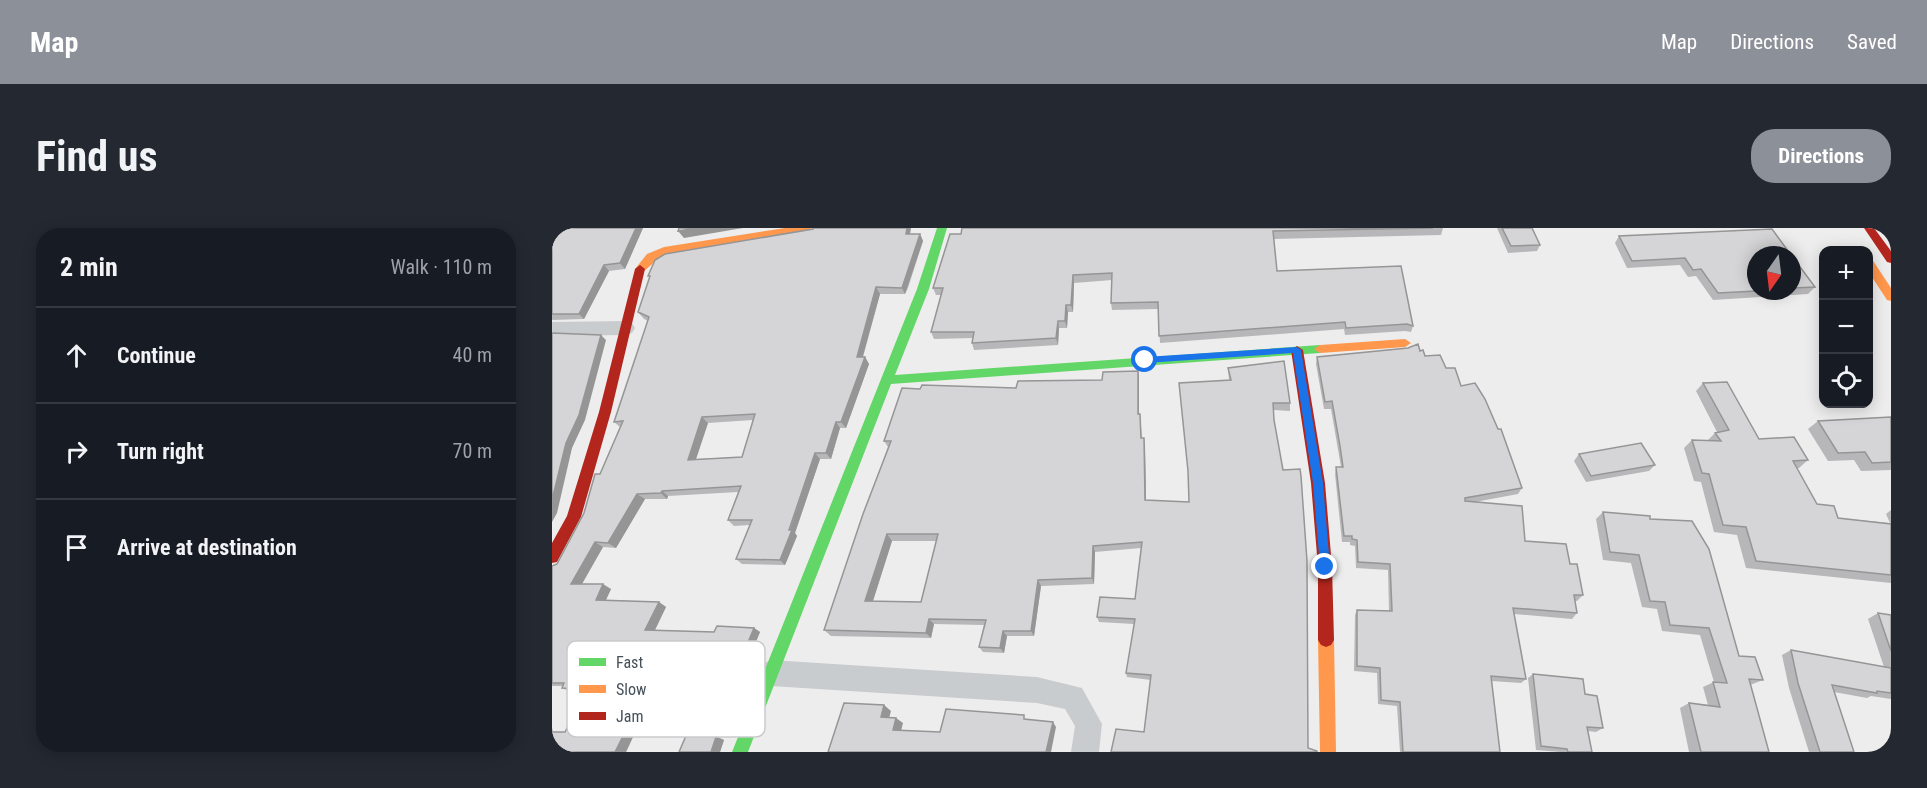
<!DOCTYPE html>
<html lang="en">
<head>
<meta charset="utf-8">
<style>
  :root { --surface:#171b24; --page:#242831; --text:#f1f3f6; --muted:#9ea1a6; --line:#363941; --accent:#8c9099 }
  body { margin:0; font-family:"Roboto Condensed",sans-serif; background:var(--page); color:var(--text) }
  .controls { position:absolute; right:18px; top:18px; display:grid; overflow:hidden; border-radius:12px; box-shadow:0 3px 15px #0003 }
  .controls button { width:54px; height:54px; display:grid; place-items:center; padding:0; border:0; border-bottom:2px solid var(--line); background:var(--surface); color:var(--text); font:30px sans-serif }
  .compass { position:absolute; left:1195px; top:18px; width:54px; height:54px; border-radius:50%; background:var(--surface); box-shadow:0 3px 15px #0003; rotate:194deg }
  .stop { position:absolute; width:18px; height:18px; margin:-14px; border:4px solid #1a73e8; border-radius:50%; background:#fff }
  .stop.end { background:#1a73e8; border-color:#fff; box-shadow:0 2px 6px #0008 }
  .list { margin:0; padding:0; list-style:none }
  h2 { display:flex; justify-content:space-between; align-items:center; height:78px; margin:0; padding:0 24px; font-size:26px }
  h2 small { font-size:20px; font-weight:400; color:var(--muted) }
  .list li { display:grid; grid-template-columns:39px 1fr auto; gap:18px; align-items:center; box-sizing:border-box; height:96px; padding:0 24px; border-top:2px solid var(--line) }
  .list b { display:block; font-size:22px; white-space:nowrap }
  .list em { font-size:20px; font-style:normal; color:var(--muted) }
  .icon { flex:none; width:33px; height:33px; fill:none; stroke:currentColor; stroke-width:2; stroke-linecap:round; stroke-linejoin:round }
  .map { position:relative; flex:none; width:1339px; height:524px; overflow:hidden; border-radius:24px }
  header { display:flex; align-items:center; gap:36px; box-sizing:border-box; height:84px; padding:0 30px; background:var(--accent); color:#fff }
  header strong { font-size:28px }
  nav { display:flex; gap:33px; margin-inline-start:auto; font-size:21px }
  .intro { display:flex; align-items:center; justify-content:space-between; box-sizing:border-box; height:144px; padding:0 36px }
  h1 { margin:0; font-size:42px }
  .button { padding:15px 27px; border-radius:24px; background:var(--accent); color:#fff; font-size:21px; font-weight:700 }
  main { display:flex; gap:36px; padding:0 36px }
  aside { flex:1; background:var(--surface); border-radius:24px; box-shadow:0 3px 15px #0003 }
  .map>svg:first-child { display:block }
</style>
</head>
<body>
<header>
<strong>Map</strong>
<nav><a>Map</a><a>Directions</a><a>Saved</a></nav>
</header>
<div class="intro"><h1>Find us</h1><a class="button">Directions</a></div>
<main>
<aside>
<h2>2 min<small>Walk · 110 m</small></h2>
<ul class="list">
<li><svg class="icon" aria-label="ahead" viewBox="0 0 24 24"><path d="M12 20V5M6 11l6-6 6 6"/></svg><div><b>Continue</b></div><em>40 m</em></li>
<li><svg class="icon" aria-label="right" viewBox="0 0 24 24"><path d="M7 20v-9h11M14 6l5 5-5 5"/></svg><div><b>Turn right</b></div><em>70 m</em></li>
<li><svg class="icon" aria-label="arrive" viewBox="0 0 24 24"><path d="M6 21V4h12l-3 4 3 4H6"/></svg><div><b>Arrive at destination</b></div></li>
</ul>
</aside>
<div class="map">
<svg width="1339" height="524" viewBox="0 0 1339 524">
  <rect width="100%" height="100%" fill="#eeeded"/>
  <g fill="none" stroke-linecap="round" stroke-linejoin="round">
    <!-- street -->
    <path fill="#c9ccce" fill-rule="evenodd" d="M 73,93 L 80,95 L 83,100 L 80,105 L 73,107 L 0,108 L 0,94 Z
      M 219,432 L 485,449 L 530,460 L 550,496 L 547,524 L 519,524 L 523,498 L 513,481 L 485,475 L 219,458 L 210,454 L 206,445 L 210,436 Z"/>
    <!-- fast -->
    <path fill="#63d668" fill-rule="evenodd" d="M 385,0 L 395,0 L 377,61 L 343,147 L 768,117 L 774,121 L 768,125 L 339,156 L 196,524 L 180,524 L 365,61 Z"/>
    <!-- slow -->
    <path fill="#ff974d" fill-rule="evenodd" d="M 233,0 L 260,0 L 255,3 L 114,26 C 103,31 96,42 88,45 L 83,41 L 95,26 L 112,19 Z
      M 1316,30 L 1320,31 L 1339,60 L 1339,73 L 1335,72 L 1316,43 Z
      M 853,111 L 859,115 L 853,119 L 768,125 L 762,121 L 768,117 Z
      M 774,405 L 779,407 L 782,412 L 784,524 L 768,524 L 766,412 L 769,407 Z"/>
    <!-- jam -->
    <path fill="#b3261e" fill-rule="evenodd" d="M 1312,0 L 1322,0 L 1339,23 L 1339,35 L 1335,34 Z
      M 88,37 L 93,41 L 59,184 L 29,289 L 5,334 L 0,335 L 0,315 L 15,288 L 47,184 L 83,41 Z
      M 745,118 L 751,122 L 773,255 L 780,339 L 782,412 L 779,417 L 774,419 L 769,417 L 766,412 L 766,339 L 759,255 L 739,122 Z"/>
  </g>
  <!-- wall -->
  <path fill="#b7b7b9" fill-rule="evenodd" d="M 0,0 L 91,0 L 73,41 L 57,43 L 32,91 L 0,92 Z
    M 891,0 L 889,7 L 722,11 L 725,43 L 861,98 L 859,104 L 853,103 L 793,107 L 792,101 L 608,115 L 606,81 L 560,82 L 559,75 L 560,52 L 522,55 L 521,84 L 516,84 L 515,100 L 507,100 L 506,117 L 422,122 L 420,115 L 421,110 L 382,111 L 379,104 L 389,67 L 384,67 L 381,60 L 398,6 Z
    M 945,0 L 980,0 L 988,17 L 985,23 L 956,25 Z
    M 1220,1 L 1204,63 L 1240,63 L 1240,28 L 1263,59 L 1256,66 L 1161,72 L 1144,48 L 1136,49 L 1128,37 L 1075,40 L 1063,15 L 1067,8 Z
    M 358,6 L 368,6 L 371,13 L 356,60 L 353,66 L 328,66 L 311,129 L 313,129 L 317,136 L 294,200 L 288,200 L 279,231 L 268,231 L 243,305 L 245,308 L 233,337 L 190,336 L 184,331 L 198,297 L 182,298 L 176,292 L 186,264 L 116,268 L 115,271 L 93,271 L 64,320 L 51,319 L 30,356 L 59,361 L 54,372 L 107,374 L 114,379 L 103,402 L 162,404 L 202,400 L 208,404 L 165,509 L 172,512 L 168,524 L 154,462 L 111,459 L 107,468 L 69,466 L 51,504 L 81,509 L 74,524 L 0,524 L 13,504 L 33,464 L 19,464 L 10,460 L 10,458 L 0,458 L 0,338 L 5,336 L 32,285 L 68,199 L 62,194 L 96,93 L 92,91 L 86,84 L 98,50 L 96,48 ZM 201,192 L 190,229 L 144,231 L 156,195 Z
    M 868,123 L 873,128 L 894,140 L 909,158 L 970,260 L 966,266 L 923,274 L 973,313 L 1018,336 L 1031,367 L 1025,373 L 1023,373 L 1025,385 L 1020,391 L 962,386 L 974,451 L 969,455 L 939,453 L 948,524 L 848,524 L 845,478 L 826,476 L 825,445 L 802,443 L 803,387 L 805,382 L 837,383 L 836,342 L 804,340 L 803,318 L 798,317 L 798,314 L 790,314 L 783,246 L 784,239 L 789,239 L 779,181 L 772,181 L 764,136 L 765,129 Z
    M 676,140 L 738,175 L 738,183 L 722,182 L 592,504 L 599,452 L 575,449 L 574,445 L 582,396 L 547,394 L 545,389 L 583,371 L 589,320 L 543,324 L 542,356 L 489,358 L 482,408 L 455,408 L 452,425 L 431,424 L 427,419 L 432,397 L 382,396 L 379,410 L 279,408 L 272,402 L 336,219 L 332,213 L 368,161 L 464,160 L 550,152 L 586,143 L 587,150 L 587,186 L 588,186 L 590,210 L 593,217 L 594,272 L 637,274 L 677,152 ZM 340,313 L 384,313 L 369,374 L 321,373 Z
    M 1151,155 L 1207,211 L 1256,232 L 1247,240 L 1245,240 L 1265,276 L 1286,290 L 1338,295 L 1334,286 L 1339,282 L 1339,355 L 1194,340 L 1185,307 L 1162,304 L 1149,254 L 1142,253 L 1132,220 L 1140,212 L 1155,213 L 1163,205 L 1165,204 L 1144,163 Z
    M 1339,189 L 1339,242 L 1309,243 L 1302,232 L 1276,233 L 1256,201 L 1266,193 Z
    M 1027,226 L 1103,237 L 1097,243 L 1034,254 L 1022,233 Z
    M 1051,284 L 1098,291 L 1187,428 L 1211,452 L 1198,457 L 1217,524 L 1137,524 L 1128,480 L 1137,475 L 1156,477 L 1151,459 L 1162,454 L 1148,407 L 1110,403 L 1105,381 L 1090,379 L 1079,335 L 1051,332 L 1044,291 Z
    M 1326,385 L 1339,387 L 1339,471 L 1319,468 L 1315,470 L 1282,464 L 1302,524 L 1257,524 L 1237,460 L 1230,427 L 1239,422 L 1332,439 L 1316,391 Z
    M 981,446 L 1033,466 L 1051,500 L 1044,504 L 1036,503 L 1040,524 L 1008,524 L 984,522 L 976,450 Z"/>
  <!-- shaded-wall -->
  <path fill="#959596" d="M 84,0 L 91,0 L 73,41 L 68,35 Z
    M 145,0 L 191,0 L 132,10 L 126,3 Z
    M 355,0 L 359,0 L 357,13 L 354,6 Z
    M 368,6 L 371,13 L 353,66 L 350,60 Z
    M 52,37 L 57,43 L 32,91 L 27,86 Z
    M 521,47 L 522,55 L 521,84 L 519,77 Z
    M 324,59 L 328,66 L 309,135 L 305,129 Z
    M 514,77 L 516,84 L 515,100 L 513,93 Z
    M 506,93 L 507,100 L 506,117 L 504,110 Z
    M 49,107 L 54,112 L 33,192 L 20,220 L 5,285 L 0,294 L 0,272 L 14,215 Z
    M 313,129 L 317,136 L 294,200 L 289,194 Z
    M 586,143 L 587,150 L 587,194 L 586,186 Z
    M 150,189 L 156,195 L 142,237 L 136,232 Z
    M 284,194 L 288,200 L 279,231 L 274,225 Z
    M 592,210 L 593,217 L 594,278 L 593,272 Z
    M 263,225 L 268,231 L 243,305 L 245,308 L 233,337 L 228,332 Z
    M 110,263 L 116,268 L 115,271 L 109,265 Z
    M 85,266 L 93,271 L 64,320 L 56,315 Z
    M 335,306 L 340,313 L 319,379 L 313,373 Z
    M 43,314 L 51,319 L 27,361 L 19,356 Z
    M 541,318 L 543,324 L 542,356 L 540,350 Z
    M 486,352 L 489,358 L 482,408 L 479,403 Z
    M 51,356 L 59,361 L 52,376 L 44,372 Z
    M 107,374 L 114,379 L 101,406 L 93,402 Z
    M 377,391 L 382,396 L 379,410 L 374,405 Z
    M 202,400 L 208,404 L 165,509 L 172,512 L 168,524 L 159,524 L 157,508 Z
    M 451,403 L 455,408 L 452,425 L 448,420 Z
    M 103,455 L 111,459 L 107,468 L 99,464 Z
    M 61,462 L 69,466 L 50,506 L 41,503 Z
    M 332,477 L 339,483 L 336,494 L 329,489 Z
    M 344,490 L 351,495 L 348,507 L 341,502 Z
    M 501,494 L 504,499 L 499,524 L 494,524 Z
    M 72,506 L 81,509 L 74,524 L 63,524 Z"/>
  <!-- building -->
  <path fill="#d5d5d7" stroke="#959596" stroke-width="1.5" fill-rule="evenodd" d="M 0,0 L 84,0 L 68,35 L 52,37 L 27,86 L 0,86 Z
    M 127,0 L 145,0 L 126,3 Z
    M 261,0 L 355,0 L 354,6 L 368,6 L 350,60 L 324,59 L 305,129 L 313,129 L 289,194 L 284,194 L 274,225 L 263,225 L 237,302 L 240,302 L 228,332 L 184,331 L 200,292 L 176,292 L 189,258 L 110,263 L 109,265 L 85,266 L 56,315 L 43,314 L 19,356 L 51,356 L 44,372 L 107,374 L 93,402 L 162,404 L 165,398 L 202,400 L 157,508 L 164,509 L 159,524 L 127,524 L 155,459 L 103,455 L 99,464 L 61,462 L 41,503 L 72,506 L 63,524 L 0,524 L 0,504 L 13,504 L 35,461 L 10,460 L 12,455 L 0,455 L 0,338 L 5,336 L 32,285 L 43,246 L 48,246 L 71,193 L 62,194 L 97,89 L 86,84 L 98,48 L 96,48 L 103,32 L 113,26 L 261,1 ZM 203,186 L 190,229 L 136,232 L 150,189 Z
    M 410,0 L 881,0 L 721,3 L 725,43 L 849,38 L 861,98 L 855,96 L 794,100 L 793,94 L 607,108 L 606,74 L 559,75 L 560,45 L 521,47 L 519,77 L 514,77 L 513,93 L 506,93 L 504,110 L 420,115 L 422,104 L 379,104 L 391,60 L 381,60 L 398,6 L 409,6 Z
    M 950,0 L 980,0 L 988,17 L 959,18 Z
    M 1220,1 L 1239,27 L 1204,27 L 1204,63 L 1166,65 L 1149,41 L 1141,42 L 1133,30 L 1080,33 L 1067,8 Z
    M 1240,28 L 1263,59 L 1240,60 Z
    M 0,105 L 49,107 L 27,187 L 14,215 L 0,272 Z
    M 866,116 L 868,123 L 871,122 L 873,128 L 888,127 L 894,140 L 903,140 L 909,158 L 923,155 L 933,171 L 946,201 L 949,201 L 970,260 L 913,270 L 913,273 L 970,278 L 973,313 L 1014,316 L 1018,336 L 1025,336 L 1031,367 L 1022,367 L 1025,385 L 961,380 L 974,451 L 939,448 L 948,524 L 851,524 L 848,474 L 829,472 L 828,440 L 805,438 L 805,382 L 840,383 L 838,336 L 806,334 L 805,312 L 800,311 L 800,308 L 792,308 L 784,239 L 791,239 L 788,218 L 780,173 L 773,174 L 765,129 L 856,120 Z
    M 732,133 L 738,175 L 721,175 L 722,192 L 731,242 L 748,241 L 749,248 L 755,333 L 756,520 L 765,523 L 765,524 L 559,524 L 564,501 L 592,504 L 599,447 L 574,445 L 583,391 L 545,389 L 548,369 L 583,371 L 590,314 L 541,318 L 540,350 L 486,352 L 479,403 L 451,403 L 448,420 L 427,419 L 434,392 L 377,391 L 374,405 L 272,402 L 311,286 L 339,213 L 332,213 L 350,160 L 368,161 L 370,157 L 464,160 L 466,153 L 550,152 L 551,144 L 586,143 L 586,186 L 588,186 L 589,210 L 592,210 L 593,272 L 637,274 L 636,243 L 627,155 L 679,152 L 676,140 ZM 335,306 L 386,306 L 369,374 L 313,373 Z
    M 1175,154 L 1207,211 L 1242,209 L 1256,232 L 1241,233 L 1265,276 L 1282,278 L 1286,290 L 1339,296 L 1339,347 L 1204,333 L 1194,299 L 1171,297 L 1157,246 L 1150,245 L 1140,212 L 1169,213 L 1163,205 L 1177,202 L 1151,155 Z
    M 1339,189 L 1339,234 L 1320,235 L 1313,224 L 1286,225 L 1266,193 Z
    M 1089,215 L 1103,237 L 1039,248 L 1027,226 Z
    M 1051,284 L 1098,288 L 1098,291 L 1140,293 L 1157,321 L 1187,428 L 1203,429 L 1211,452 L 1197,451 L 1217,524 L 1149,524 L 1137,475 L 1168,479 L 1161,454 L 1175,455 L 1157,400 L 1118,397 L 1113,374 L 1098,373 L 1087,327 L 1058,324 Z
    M 1326,385 L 1339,387 L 1339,423 Z
    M 1239,422 L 1339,440 L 1339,465 L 1325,463 L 1325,465 L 1280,457 L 1302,524 L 1268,524 L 1246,455 Z
    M 981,446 L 1031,451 L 1033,466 L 1045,468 L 1051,500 L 1035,499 L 1040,524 L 1016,524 L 1015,521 L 989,518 Z
    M 292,475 L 332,477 L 329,489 L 344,490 L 341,502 L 388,504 L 394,481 L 472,487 L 472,491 L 501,494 L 494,524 L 276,524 Z"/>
  <!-- route -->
  <path fill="#1a73e8" d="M 745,119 L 749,122 L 771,255 L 778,339 L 773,344 L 768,339 L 761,255 L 741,125 L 593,135 L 589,132 L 593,129 Z"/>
  <!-- legend -->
  <rect x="15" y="413" width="198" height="96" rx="9" fill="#fff" stroke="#c7cacd" stroke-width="1.5"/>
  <rect x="27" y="430" width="27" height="8" fill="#63d668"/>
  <rect x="27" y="457" width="27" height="8" fill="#ff974d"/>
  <rect x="27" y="484" width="27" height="8" fill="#b3261e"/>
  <g font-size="16" fill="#455059">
    <text x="64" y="440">Fast</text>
    <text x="64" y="467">Slow</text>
    <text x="64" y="494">Jam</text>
  </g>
</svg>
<div class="controls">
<button>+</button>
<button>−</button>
<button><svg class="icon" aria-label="locate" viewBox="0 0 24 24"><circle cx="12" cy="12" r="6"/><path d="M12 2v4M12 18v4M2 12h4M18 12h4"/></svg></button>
</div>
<svg class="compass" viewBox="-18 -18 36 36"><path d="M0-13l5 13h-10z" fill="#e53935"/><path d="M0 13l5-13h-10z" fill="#9ea1a6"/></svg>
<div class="stop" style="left:593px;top:132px"></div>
<div class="stop end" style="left:773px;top:339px"></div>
</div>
</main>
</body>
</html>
